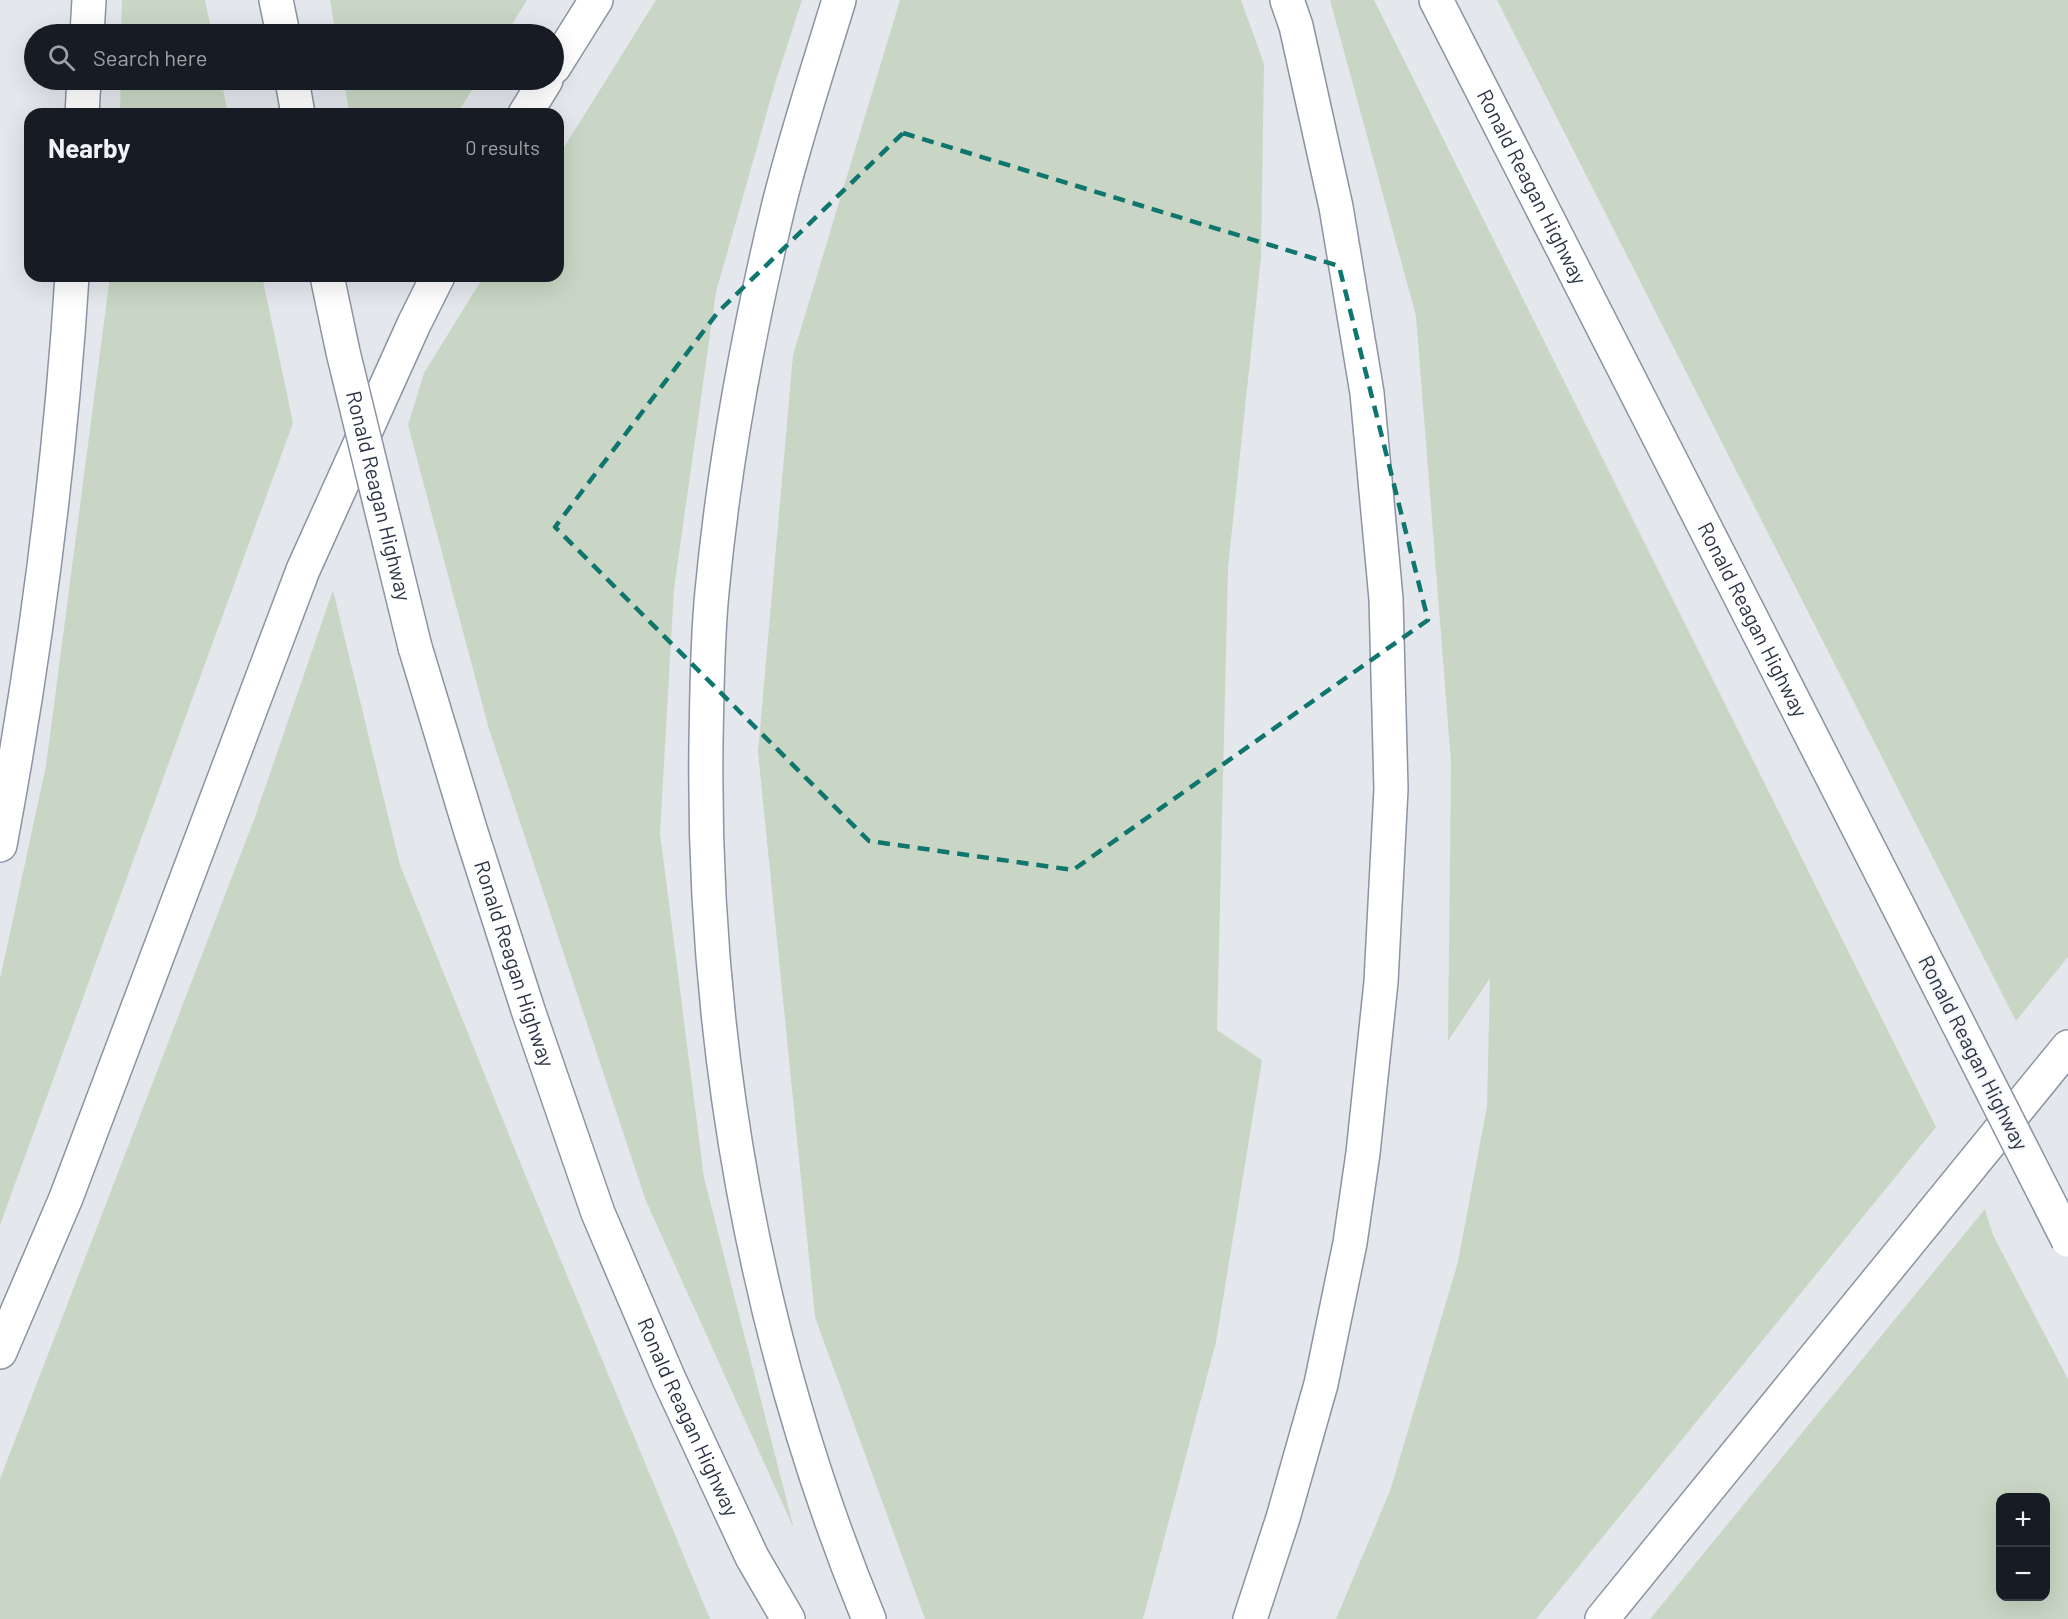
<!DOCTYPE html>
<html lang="en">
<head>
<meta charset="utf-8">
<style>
  :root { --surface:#171b24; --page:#20242c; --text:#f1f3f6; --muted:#9ea1a6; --line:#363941 }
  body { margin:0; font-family:Barlow,sans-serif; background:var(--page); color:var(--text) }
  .controls { position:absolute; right:18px; bottom:18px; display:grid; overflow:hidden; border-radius:12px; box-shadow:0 6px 24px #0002 }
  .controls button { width:54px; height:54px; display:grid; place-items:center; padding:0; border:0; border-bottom:2px solid var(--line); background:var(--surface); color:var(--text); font:30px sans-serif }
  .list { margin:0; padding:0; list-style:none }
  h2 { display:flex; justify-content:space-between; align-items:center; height:78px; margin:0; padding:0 24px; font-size:26px }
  h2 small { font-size:20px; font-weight:400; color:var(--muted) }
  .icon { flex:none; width:33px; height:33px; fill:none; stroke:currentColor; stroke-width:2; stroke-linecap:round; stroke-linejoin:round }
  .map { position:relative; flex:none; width:2068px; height:1619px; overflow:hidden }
  .search { position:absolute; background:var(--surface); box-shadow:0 6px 24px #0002; left:24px; top:24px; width:540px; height:66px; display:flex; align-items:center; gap:15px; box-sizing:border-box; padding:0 21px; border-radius:33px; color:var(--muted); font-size:22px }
  .panel { position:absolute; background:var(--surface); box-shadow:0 6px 24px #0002; left:24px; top:108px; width:540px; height:174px; border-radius:18px }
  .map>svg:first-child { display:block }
</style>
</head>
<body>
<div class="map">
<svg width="2068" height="1619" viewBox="0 0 2068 1619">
  <rect width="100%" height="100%" fill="#e4e7ec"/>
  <!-- green -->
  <path fill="#c9d6c5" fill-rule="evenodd" d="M 122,0 L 205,0 L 212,34 L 121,34 Z
    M 330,0 L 527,0 L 506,34 L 336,34 Z
    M 656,0 L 802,0 L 776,80 L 716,292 L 674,589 L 660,833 L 704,1178 L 794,1529 L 646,1201 L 489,729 L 408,425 L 424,373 L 484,276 L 558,276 L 558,157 Z
    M 900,0 L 1241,0 L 1264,64 L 1261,257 L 1228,568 L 1217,1030 L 1262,1060 L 1216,1342 L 1143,1619 L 925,1619 L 815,1317 L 758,752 L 793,355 Z
    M 1330,0 L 1374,0 L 1936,1127 L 1536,1619 L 1336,1619 L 1390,1491 L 1458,1262 L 1487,1106 L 1490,978 L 1448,1041 L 1451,762 L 1416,316 Z
    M 1497,0 L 2068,0 L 2068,957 L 2016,1021 Z
    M 121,80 L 221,80 L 228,114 L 120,114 Z
    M 344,80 L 478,80 L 457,114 L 349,114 Z
    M 110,276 L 262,276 L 293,423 L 0,1225 L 0,979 L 46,766 Z
    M 333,590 L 400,865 L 524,1172 L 710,1619 L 0,1619 L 0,1479 L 255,817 Z
    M 1985,1209 L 1993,1235 L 2068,1379 L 2068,1619 L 1650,1619 ZM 2000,1498 L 2046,1498 L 2046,1596 L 2000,1596 Z"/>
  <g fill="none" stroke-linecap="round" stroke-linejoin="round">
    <!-- highway casing -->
    <g stroke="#8b94a3" stroke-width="36">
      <g id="highway">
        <path d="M 276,0 L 283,34"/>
        <path d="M 839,0 C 818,69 795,138 778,208 C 748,334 724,463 712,592 C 707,642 707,692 706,742 C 702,1041 755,1342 869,1619"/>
        <path id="s1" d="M 1436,0 L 1942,992"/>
        <path d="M 87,34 L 89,0"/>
        <path d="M 554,67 L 596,0"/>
        <path d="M 292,80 L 298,114"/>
        <path d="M 82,114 L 84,80"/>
        <path d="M 525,114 L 546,80"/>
        <path id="s2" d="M 415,647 L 471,832 L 529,1013 L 598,1213 L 669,1379 L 752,1557 L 788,1619"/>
        <path d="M 0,845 C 35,657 60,467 72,276"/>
        <path d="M 0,1352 L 66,1198 L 303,570 L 414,324 L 438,276"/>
        <path d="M 1250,1619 L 1283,1518 L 1321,1384 L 1350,1243 L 1363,1153 L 1381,982 L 1391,789 L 1386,599 L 1367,393 L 1336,207 L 1296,26 L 1287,0"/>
        <path d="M 1602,1619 L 2068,1047"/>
      </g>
    </g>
    <!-- highway -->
    <use href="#highway" stroke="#fff" stroke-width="33"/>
    <!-- highway-bridge casing -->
    <g stroke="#8b94a3" stroke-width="36" stroke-linecap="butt">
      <g id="highway-bridge">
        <path id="s3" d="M 327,276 L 343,352 L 415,647"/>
        <path d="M 1942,992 L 2068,1240"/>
      </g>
    </g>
    <!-- highway-bridge -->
    <use href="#highway-bridge" stroke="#fff" stroke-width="33"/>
  </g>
  <!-- marked area -->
  <path fill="none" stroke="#0f766e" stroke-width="4.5" stroke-dasharray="12 8" stroke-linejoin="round" d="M 903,133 L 1339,266 L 1428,620 L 1073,870 L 869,841 L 555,527 L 718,312 Z"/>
  <g text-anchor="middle" stroke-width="4.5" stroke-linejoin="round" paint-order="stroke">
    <!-- street labels -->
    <g font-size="21" fill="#2b3445" stroke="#f4f6f9">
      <text dy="7" stroke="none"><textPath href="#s1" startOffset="210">Ronald Reagan Highway</textPath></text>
      <text dy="7" stroke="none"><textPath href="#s3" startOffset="226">Ronald Reagan Highway</textPath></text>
      <text dy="7" stroke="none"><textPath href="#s1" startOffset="696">Ronald Reagan Highway</textPath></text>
      <text dy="7" stroke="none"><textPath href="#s2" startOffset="332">Ronald Reagan Highway</textPath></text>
      <text transform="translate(1973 1053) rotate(63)" y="7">Ronald Reagan Highway</text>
      <text dy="7" stroke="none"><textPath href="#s2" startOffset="818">Ronald Reagan Highway</textPath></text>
    </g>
  </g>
</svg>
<div class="controls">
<button>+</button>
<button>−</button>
</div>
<div class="search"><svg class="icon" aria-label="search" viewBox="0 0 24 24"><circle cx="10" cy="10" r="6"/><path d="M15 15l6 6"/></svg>Search here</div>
<section class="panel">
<h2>Nearby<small>0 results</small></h2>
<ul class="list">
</ul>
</section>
</div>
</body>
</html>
